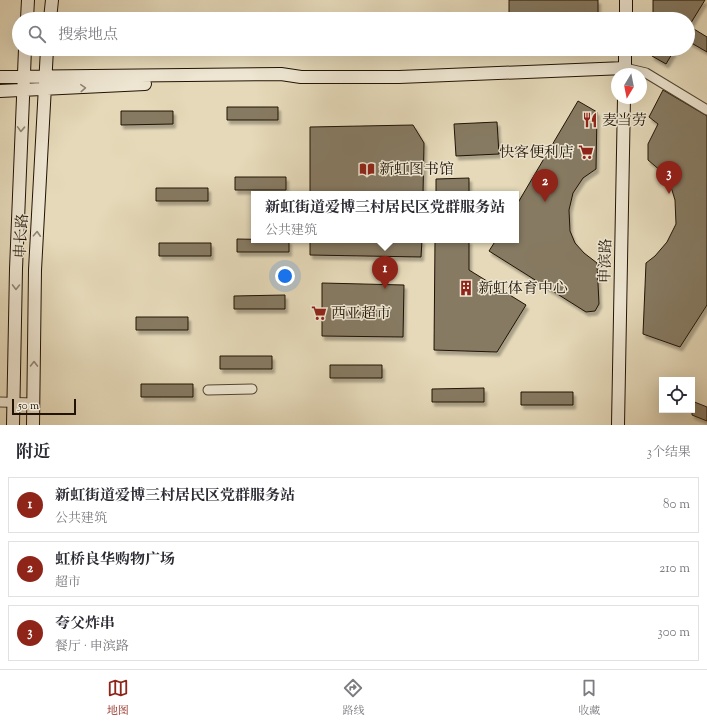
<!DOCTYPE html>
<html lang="zh">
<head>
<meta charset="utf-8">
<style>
  :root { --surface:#fff; --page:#f2f2f3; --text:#2b2b33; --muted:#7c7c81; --line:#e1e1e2; --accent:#8f2418 }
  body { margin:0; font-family:"Sorts Mill Goudy","Noto Serif SC",serif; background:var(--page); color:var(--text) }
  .controls { position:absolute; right:12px; bottom:12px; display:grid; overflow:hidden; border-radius:0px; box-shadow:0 4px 16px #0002 }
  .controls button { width:36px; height:36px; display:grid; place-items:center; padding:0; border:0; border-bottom:1px solid var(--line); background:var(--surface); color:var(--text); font:20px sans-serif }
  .compass { position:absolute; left:611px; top:68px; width:36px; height:36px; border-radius:50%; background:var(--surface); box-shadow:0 4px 16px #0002; rotate:190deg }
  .scale { position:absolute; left:12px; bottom:10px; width:64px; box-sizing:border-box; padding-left:4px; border:2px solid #201304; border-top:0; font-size:11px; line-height:14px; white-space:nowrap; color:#201304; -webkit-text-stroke:3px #eee6d2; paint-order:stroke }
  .you { position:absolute; left:285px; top:276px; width:14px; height:14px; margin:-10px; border:3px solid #fff; border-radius:50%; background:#1a73e8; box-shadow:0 0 0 6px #1a73e833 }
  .badge { display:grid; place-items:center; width:26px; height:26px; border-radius:50%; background:var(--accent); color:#fff; font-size:13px; font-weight:700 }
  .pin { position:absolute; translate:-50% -33px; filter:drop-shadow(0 1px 2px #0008) }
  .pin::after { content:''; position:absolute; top:21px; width:14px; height:12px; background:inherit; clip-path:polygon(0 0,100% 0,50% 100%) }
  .popup { position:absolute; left:251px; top:191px; width:268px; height:52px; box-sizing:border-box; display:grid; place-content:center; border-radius:0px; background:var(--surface); filter:drop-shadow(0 1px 3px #0005); font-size:13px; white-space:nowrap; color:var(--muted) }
  .popup b { font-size:15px; color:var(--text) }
  .popup::after { content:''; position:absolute; left:50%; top:100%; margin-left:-8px; border:8px solid transparent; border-top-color:var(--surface) }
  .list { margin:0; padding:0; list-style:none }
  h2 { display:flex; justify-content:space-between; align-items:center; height:52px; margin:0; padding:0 16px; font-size:17px }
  h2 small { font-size:13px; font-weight:400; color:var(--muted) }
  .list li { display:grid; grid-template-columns:26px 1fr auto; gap:12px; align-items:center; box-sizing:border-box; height:56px; margin:0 8px 8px; padding:0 8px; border:1px solid var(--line); border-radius:0px }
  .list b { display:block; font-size:15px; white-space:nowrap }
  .list p { margin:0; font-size:13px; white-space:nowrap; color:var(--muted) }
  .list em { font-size:13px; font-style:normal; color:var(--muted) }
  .icon { flex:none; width:22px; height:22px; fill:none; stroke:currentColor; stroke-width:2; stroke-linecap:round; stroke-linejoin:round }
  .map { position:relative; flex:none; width:707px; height:425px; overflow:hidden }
  .search { position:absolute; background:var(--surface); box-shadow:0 4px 16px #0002; left:12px; right:12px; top:12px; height:44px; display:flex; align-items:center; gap:10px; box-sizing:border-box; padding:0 14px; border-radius:22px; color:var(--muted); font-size:15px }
  .sheet { height:244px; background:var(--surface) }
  nav { display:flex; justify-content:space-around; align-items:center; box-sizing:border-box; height:56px; border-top:1px solid var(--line); background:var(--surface); font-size:11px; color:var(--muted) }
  nav a { display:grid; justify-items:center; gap:2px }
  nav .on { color:var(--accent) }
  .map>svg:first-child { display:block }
</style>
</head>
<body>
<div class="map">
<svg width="707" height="425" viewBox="0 0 707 425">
  <defs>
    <filter id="shadow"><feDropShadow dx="2.5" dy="4" stdDeviation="1" flood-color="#0004"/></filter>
  </defs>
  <rect width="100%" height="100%" fill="#e5d9b9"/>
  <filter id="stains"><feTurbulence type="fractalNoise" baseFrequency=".005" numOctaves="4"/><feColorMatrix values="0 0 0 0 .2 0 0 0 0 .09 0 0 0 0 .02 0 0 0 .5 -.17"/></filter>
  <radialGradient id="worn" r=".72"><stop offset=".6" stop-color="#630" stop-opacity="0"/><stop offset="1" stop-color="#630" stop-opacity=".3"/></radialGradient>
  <!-- building -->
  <path fill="#867a62" stroke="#201304" filter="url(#shadow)" d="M 509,0 L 598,0 L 598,19 L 509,19 Z
    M 653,0 L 705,0 L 689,26 L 707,37 L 707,52 L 688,41 L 688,19 L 653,19 Z
    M 652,49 L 675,49 L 666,64 L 652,56 Z
    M 663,90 L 707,116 L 707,305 L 680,347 L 643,334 L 646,263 L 655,256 L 667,242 L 676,224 L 675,200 L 668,177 L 648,160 L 648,144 L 658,124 L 649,117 Z
    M 578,101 L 597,112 L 596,169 L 583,178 L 573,193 L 569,210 L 570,231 L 575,243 L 584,253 L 597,263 L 599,304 L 595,311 L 586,312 L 489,251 L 496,240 L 516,240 L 516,206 Z
    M 227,107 L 278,107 L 278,120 L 227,120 Z
    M 121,111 L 173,111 L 173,124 L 121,125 Z
    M 497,122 L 499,154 L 456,156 L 454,124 Z
    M 413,125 L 424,143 L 423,194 L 310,194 L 310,127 Z
    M 235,177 L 286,177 L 286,190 L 235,190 Z
    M 469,178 L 469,194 L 436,194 L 436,179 Z
    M 156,188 L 208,188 L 208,201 L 156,201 Z
    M 237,239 L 289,240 L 289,252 L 237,252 Z
    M 310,240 L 422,240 L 421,257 L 310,255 Z
    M 435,240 L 469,240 L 469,270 L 526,305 L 497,352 L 434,350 Z
    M 159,243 L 211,243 L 211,256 L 159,256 Z
    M 322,283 L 404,285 L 403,337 L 322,336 Z
    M 285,295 L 285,309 L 234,309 L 234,296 Z
    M 136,317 L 188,317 L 188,330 L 136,330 Z
    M 220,356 L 272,356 L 272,369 L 220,369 Z
    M 330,365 L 382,365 L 382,378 L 330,378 Z
    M 141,384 L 193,384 L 193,397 L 141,397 Z
    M 484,388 L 484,402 L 432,402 L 432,389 Z
    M 521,392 L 573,392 L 573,405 L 521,405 Z
    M 692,401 L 707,407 L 707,421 L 692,415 Z"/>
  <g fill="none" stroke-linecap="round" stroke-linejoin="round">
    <!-- minor casing -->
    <g stroke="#514431" stroke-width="11">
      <path id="minor" d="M 625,68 L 646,73 L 707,110
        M 208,390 L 252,389
        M 0,402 L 33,403"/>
    </g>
    <!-- secondary casing -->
    <g stroke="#201304" stroke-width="14">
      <path id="secondary" d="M 27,19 L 28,0
        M 50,19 L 52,0
        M 626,19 L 626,0
        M 625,74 L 625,49
        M 0,77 L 281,74 L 301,77 L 399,77 L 625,68
        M 0,91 L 145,84
        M 13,425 L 16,269 L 25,49
        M 33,425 L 35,270 L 47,49
        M 618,425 L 624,98"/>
    </g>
    <!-- minor -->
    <use href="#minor" stroke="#eee6d2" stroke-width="9"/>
    <!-- secondary -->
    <use href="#secondary" stroke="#eee6d2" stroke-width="12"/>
  </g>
  <!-- one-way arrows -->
  <defs><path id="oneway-chevron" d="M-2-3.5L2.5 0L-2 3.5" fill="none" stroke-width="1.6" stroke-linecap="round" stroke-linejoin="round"/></defs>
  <g stroke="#918775">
    <use href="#oneway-chevron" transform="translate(83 88) rotate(-3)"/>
    <use href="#oneway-chevron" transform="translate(21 129) rotate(92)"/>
    <use href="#oneway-chevron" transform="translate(37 234) rotate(-87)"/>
    <use href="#oneway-chevron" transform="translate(16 287) rotate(91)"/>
    <use href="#oneway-chevron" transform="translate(34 364) rotate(-89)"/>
  </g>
  <!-- icons -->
  <defs>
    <g id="restaurant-bare" transform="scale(1.2)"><path d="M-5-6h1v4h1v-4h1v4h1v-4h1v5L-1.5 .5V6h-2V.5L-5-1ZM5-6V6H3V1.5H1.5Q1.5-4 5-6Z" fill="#8f2418" stroke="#eee6d2" stroke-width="2.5" paint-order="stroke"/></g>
    <g id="supermarket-bare" transform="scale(1.2)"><path d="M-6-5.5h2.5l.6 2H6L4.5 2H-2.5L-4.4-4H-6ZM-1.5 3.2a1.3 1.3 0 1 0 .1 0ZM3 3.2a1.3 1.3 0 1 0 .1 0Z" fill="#8f2418" stroke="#eee6d2" stroke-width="2.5" paint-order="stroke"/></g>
    <g id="library-bare" transform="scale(1.2)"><path d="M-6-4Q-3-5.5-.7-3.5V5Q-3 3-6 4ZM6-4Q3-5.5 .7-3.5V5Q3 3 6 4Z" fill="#8f2418" stroke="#eee6d2" stroke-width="2.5" paint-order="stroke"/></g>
    <g id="building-bare" transform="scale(1.2)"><path d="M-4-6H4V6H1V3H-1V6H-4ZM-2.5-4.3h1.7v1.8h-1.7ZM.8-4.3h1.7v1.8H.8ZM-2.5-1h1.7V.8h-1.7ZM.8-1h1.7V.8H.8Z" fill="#8f2418" stroke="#eee6d2" stroke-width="2.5" paint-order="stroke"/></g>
  </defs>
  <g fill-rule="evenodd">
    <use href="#restaurant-bare" x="590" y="120"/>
    <use href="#supermarket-bare" x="586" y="152"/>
    <use href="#library-bare" x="367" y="169"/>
    <use href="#building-bare" x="466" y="288"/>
    <use href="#supermarket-bare" x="319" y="313"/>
  </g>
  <g text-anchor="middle" stroke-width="3" stroke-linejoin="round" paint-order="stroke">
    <!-- poi labels -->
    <g font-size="15" fill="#201304" stroke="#eee6d2" text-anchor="start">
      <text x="602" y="125">麦当劳</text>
      <text x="574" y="157" text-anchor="end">快客便利店</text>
      <text x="379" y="174">新虹图书馆</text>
      <text x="478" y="293">新虹体育中心</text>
      <text x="331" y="318">西亚超市</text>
    </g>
    <!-- street labels -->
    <g font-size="15" fill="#201304" stroke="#eee6d2">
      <text transform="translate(21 236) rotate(-87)" y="5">申长路</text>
      <text transform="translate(605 261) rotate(-89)" y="5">申滨路</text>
    </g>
  </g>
  <rect width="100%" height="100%" filter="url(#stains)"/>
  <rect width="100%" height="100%" fill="url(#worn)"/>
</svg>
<div class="controls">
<button><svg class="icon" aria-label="locate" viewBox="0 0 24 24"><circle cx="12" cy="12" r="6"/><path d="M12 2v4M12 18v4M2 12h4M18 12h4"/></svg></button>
</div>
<svg class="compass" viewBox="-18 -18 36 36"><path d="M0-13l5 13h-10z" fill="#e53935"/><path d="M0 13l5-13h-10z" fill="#7c7c81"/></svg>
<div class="scale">50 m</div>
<div class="you"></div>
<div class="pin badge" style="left:385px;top:289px">1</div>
<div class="popup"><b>新虹街道爱博三村居民区党群服务站</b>公共建筑</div>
<div class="pin badge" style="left:545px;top:202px">2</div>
<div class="pin badge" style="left:669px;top:194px">3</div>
<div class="search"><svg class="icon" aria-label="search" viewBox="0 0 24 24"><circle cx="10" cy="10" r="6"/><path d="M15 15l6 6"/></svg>搜索地点</div>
</div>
<section class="sheet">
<h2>附近<small>3个结果</small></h2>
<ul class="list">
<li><span class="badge">1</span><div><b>新虹街道爱博三村居民区党群服务站</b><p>公共建筑</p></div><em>80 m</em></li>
<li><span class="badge">2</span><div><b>虹桥良华购物广场</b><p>超市</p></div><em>210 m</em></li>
<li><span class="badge">3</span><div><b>夸父炸串</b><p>餐厅 · 申滨路</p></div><em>300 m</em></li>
</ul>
</section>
<nav>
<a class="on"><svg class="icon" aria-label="map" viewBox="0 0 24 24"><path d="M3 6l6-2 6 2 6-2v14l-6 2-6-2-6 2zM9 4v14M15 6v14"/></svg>地图</a>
<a><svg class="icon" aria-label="directions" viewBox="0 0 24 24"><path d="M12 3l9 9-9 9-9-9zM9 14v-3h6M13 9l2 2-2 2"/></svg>路线</a>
<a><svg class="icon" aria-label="saved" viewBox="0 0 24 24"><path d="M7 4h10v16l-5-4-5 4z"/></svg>收藏</a>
</nav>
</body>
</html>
